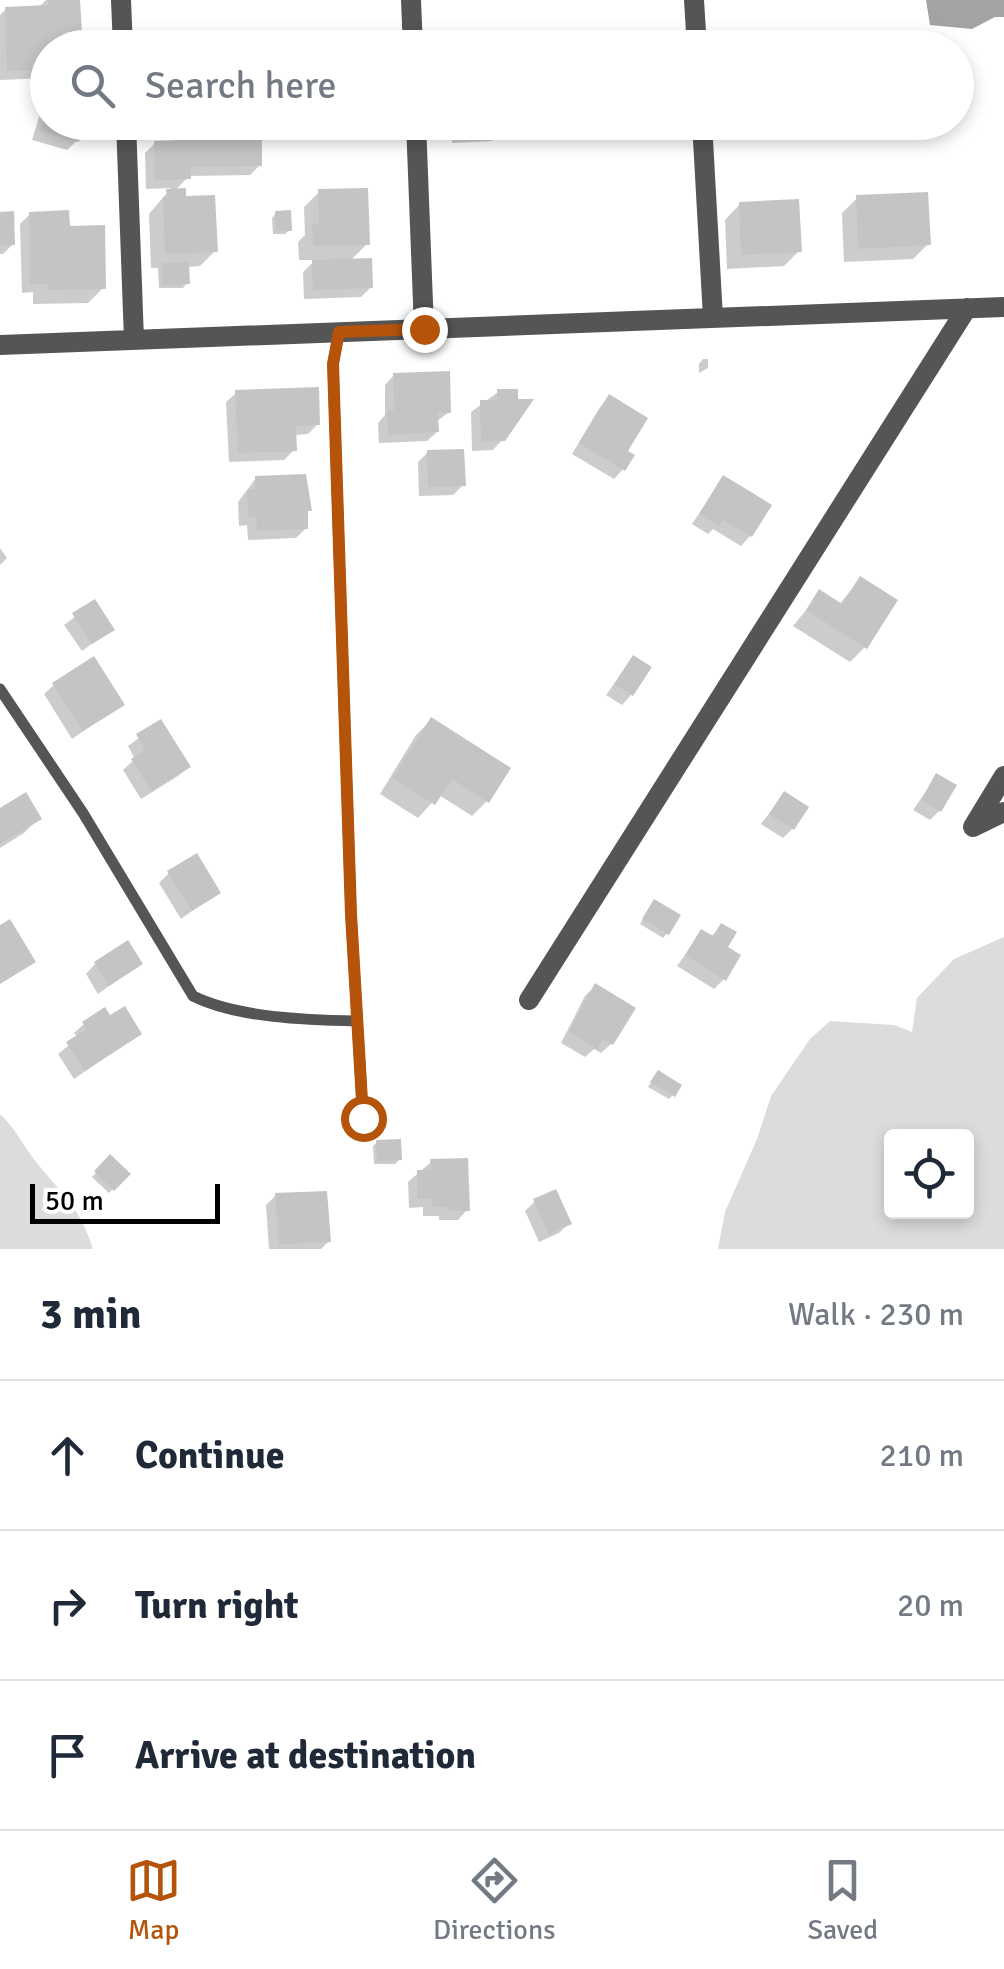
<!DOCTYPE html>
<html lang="en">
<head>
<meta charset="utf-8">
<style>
  :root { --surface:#fff; --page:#f6f6f7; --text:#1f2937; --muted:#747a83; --line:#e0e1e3; --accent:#b45309 }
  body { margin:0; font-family:Signika,sans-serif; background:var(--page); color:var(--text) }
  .controls { position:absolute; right:30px; bottom:30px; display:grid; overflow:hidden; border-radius:10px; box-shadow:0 5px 15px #0003 }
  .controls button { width:90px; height:90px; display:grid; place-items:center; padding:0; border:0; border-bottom:2px solid var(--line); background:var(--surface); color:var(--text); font:50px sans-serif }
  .scale { position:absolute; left:30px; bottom:25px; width:190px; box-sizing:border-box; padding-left:10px; border:5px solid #000; border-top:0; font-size:28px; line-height:35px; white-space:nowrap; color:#000; -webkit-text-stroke:8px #fff; paint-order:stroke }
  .stop { position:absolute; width:30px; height:30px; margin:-22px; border:8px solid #b45309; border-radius:50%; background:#fff }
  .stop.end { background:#b45309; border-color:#fff; box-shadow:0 2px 10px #0008 }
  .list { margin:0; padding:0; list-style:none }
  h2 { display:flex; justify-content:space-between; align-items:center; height:130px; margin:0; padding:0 40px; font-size:42px }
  h2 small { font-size:32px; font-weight:400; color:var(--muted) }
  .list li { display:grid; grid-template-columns:65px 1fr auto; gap:30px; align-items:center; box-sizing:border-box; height:150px; padding:0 40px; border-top:2px solid var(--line) }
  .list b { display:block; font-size:38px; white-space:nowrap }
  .list em { font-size:32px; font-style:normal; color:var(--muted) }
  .icon { flex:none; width:55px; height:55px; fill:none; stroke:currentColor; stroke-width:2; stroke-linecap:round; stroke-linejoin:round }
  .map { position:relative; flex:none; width:1004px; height:1249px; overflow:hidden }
  .search { position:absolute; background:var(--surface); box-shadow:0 5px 15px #0003; left:30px; right:30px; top:30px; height:110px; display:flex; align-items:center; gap:25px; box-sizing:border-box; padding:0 35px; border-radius:55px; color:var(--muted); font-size:38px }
  .sheet { height:580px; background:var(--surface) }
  nav { display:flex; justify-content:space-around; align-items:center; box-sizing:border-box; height:140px; border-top:2px solid var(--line); background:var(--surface); font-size:28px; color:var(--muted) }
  nav a { display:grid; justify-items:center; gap:5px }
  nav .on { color:var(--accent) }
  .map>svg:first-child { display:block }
</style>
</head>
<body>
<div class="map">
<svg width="1004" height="1249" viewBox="0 0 1004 1249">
  <rect width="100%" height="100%" fill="#fff"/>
  <!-- green -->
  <path fill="#dcdcdc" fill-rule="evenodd" d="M 1004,937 L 1004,1249 L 718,1249 L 725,1212 L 757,1139 L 771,1096 L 810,1039 L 830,1021 L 894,1025 L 912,1032 L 917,998 L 954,959 ZM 892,1136 L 966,1136 L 966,1212 L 892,1212 Z
    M 0,1114 C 14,1127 22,1143 33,1158 C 60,1193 79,1204 93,1249 L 0,1249 Z"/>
  <!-- water -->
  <path fill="#a3a3a3" d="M 926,0 L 1004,0 L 1004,17 L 995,17 L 972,29 L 930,25 Z"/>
  <!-- shadow -->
  <path fill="#0003" d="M 46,0 L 78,0 L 48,48 L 48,78 L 0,80 L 0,15 L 6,9 L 38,8 Z
    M 48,100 L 48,122 L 77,141 L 67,150 L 32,140 L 43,104 Z
    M 208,122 L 256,122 L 260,165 L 250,175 L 189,176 L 175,191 L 184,199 L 215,251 L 200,266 L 187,267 L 187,283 L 183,288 L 159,288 L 158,268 L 151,268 L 149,214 L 171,188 L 146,189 L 145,153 L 155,143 L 173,143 L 183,130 L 200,142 L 209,142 Z
    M 451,122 L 501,122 L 502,131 L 492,141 L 452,143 L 452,137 L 495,135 L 495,130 L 452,132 Z
    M 319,192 L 367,244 L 350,261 L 371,287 L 361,297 L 304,299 L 303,272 L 315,260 L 299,260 L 298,242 L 305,235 L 304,207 Z
    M 857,198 L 928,244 L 913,259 L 844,262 L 842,213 Z
    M 740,204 L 799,251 L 784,266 L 727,269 L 725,220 Z
    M 276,213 L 290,230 L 285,234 L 273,234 L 272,218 Z
    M 0,214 L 13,244 L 3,254 L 0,254 Z
    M 30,214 L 103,288 L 88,303 L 33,304 L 33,292 L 22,293 L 20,224 Z
    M 703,359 L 708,359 L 708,368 L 699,373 L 699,364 Z
    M 394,375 L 449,412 L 436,422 L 437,432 L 427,441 L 379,443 L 378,423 L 385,415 L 385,385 Z
    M 498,392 L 503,439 L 493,450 L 472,451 L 471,412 Z
    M 236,393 L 318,424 L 308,434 L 294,435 L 294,450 L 284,460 L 229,462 L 226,402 Z
    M 610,397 L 624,452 L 623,469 L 614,479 L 572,454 L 600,407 Z
    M 428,452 L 463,485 L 453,495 L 419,496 L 418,462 Z
    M 256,478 L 305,514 L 306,528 L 296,538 L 248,540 L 247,525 L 239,526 L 238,502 Z
    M 723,478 L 750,536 L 741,546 L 713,529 L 708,534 L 692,524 Z
    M 0,548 L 7,558 L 0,565 Z
    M 860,579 L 865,647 L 850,662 L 793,626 L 820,593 L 839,605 Z
    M 95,602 L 112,629 L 82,651 L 64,625 Z
    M 633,658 L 631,695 L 622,705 L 606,695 Z
    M 54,685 L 122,704 L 72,739 L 44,694 Z
    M 431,720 L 487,801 L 472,816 L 439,795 L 418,818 L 380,794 L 416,735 Z
    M 161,722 L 188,767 L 178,776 L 141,799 L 123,770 L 135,759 L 128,746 Z
    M 937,776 L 939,811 L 930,820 L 913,810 Z
    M 784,794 L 793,828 L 783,838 L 761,824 Z
    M 0,811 L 39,818 L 24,833 L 0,848 Z
    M 169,873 L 218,892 L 181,919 L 159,883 Z
    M 650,907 L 667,933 L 663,938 L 640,924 Z
    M 721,926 L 724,979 L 714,989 L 677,966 L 701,933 L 710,938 Z
    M 140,963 L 98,994 L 86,974 L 95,964 Z
    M 595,986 L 611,1044 L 601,1053 L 594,1049 L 585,1057 L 561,1043 L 585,996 Z
    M 109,1019 L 139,1034 L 74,1079 L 58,1054 L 78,1038 L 74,1033 L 84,1024 Z
    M 654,1078 L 673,1095 L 669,1099 L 648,1087 Z
    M 377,1142 L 400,1159 L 395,1164 L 374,1164 L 373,1146 Z
    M 110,1157 L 127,1174 L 109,1193 L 92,1177 Z
    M 431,1162 L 467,1210 L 458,1220 L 439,1220 L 439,1216 L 423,1216 L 423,1207 L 409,1208 L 408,1182 Z
    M 276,1195 L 329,1241 L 321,1249 L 269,1249 L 266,1205 Z
    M 535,1201 L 569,1223 L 559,1233 L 539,1242 L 525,1211 Z"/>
  <!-- building -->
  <path fill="#c4c4c4" d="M 48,0 L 80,0 L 83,48 L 48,48 L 48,69 L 7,71 L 5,7 L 48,5 Z
    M 48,110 L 48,122 L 85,122 L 79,142 L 40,131 Z
    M 217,122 L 257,122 L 258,137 L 262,137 L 262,166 L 191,167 L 191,179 L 155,180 L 154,141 L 182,140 L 182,128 L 202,127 L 203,139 L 218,139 Z
    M 460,122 L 504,122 L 504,132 L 461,134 Z
    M 186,188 L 186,196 L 215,195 L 218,252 L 165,254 L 163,197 L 167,197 L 166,189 Z
    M 368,188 L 370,245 L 313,246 L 312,224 L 319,224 L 318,189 Z
    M 928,192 L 931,245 L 858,249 L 856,195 Z
    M 799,199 L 802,252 L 741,255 L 739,202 Z
    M 69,210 L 70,226 L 105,225 L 106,289 L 48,290 L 48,284 L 30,284 L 29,212 Z
    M 291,210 L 292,231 L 276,231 L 275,211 Z
    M 14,211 L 15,245 L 0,245 L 0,212 Z
    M 372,258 L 373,288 L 313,290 L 312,260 Z
    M 189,262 L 190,284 L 162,285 L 162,263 Z
    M 450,371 L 451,413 L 438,413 L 439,432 L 388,435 L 387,411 L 394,410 L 393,373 Z
    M 319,387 L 320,425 L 296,426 L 297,451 L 238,453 L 235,390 Z
    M 497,389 L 518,389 L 518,399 L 534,399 L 505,441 L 481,442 L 480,400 L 497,400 Z
    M 609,394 L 648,418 L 628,451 L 635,455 L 625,471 L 579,443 Z
    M 464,449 L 466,486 L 428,487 L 427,450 Z
    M 306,474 L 312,511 L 308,511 L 308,529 L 257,531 L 256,517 L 248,517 L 247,490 L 255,489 L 255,476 Z
    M 723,475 L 772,505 L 752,537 L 723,520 L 719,526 L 699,514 Z
    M 860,576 L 898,600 L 867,649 L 806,610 L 819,589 L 842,604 Z
    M 95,599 L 115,630 L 92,644 L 72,613 Z
    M 633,655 L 652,667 L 633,696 L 614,684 Z
    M 94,656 L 125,705 L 83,731 L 52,683 Z
    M 431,717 L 511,768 L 489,803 L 452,779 L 435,805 L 393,778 Z
    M 161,719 L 191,767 L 151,791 L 131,759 L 145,750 L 136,734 Z
    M 936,773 L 957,785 L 941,812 L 921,800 Z
    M 784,791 L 809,807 L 794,830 L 769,814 Z
    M 26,792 L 42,819 L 0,844 L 0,808 Z
    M 197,853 L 221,893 L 192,911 L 167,871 Z
    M 654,899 L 681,915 L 669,935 L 642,919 Z
    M 10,919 L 36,962 L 0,984 L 0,925 Z
    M 721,923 L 737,932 L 728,947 L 741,955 L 726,981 L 685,955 L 701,929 L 713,936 Z
    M 128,940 L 143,964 L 109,986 L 94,962 Z
    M 595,983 L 636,1008 L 613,1045 L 603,1039 L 597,1049 L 569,1032 Z
    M 125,1006 L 142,1034 L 85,1071 L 66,1042 L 87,1029 L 82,1022 L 105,1007 L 110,1015 Z
    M 658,1070 L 682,1085 L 675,1097 L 650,1082 Z
    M 401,1139 L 402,1160 L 377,1161 L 376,1140 Z
    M 110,1154 L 131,1174 L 114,1191 L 94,1171 Z
    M 468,1158 L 470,1211 L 447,1211 L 447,1207 L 432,1207 L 432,1198 L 417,1199 L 417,1170 L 431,1170 L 430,1159 Z
    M 556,1189 L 572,1224 L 549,1234 L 533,1199 Z
    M 327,1191 L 331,1242 L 279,1244 L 275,1193 Z"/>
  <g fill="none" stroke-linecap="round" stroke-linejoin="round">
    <!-- service -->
    <path stroke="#555" stroke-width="11" d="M 339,332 L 333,364 L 351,915 L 363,1118
      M 0,689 L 83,813 L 193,996 C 237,1018 308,1020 357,1021"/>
    <!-- minor -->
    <path stroke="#555" stroke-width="20" d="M 121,0 L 123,48
      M 411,0 L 413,48
      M 694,0 L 697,48
      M 126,122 L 134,340
      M 416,122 L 424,329
      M 702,122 L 713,318
      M 0,345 L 1004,307
      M 1004,776 L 973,827 L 1004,812
      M 529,1000 L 967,308"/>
  </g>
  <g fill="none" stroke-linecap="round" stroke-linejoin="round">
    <!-- route -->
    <path stroke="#b45309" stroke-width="12" d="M 363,1118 L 351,914 L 333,364 L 339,332 L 424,329"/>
  </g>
</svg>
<div class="controls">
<button><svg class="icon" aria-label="locate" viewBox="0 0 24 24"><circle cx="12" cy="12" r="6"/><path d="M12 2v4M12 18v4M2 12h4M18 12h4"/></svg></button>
</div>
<div class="scale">50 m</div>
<div class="stop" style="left:363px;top:1118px"></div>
<div class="stop end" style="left:424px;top:329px"></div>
<div class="search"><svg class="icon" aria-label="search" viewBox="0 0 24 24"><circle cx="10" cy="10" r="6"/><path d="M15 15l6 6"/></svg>Search here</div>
</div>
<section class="sheet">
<h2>3 min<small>Walk · 230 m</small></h2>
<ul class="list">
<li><svg class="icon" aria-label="ahead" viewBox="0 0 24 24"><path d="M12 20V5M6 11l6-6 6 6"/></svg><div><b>Continue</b></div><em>210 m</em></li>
<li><svg class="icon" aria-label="right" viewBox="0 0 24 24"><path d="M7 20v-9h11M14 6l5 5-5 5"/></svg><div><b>Turn right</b></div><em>20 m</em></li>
<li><svg class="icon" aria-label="arrive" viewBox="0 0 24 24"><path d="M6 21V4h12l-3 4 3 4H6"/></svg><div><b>Arrive at destination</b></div></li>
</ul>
</section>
<nav>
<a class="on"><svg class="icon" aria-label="map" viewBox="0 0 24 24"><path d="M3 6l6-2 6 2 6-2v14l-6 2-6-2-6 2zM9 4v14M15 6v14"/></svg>Map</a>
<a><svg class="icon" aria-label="directions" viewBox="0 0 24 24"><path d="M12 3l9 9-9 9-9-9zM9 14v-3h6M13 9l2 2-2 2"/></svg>Directions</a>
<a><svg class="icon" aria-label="saved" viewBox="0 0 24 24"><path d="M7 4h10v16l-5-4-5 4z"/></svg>Saved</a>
</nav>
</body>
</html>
